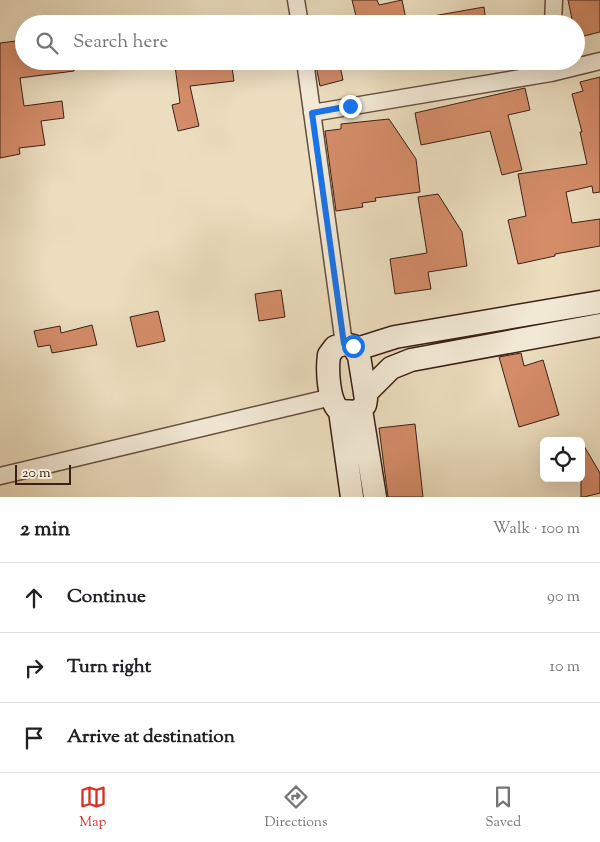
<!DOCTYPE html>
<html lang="en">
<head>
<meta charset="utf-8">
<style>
  :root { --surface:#fff; --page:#f2f2f2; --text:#202124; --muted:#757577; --line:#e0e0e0; --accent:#d93025 }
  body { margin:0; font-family:"Sorts Mill Goudy",serif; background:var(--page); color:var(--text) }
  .controls { position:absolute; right:15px; bottom:15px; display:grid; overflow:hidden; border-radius:8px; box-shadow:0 5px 20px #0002 }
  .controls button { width:45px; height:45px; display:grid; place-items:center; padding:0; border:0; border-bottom:1px solid var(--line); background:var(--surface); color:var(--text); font:25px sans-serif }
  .scale { position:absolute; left:15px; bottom:12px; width:56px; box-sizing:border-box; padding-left:5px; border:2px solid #3a2015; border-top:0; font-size:14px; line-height:18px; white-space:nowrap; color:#3a2015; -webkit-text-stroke:4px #f2e9d5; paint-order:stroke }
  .stop { position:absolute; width:15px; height:15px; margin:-11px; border:4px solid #1a73e8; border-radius:50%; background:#fff }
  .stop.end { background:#1a73e8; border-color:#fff; box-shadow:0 1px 5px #0008 }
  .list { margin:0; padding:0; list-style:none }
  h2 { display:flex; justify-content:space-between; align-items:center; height:65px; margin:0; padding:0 20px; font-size:21px }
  h2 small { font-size:16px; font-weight:400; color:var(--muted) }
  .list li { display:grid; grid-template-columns:32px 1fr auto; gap:15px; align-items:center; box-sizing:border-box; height:70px; padding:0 20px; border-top:1px solid var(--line) }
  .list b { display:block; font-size:19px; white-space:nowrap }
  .list em { font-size:16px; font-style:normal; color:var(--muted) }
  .icon { flex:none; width:28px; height:28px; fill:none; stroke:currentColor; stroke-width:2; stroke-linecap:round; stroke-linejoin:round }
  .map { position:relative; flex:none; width:600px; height:497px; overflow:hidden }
  .search { position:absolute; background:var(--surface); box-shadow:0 5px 20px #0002; left:15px; right:15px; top:15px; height:55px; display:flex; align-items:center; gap:12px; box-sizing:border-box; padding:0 18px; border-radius:28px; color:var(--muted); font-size:19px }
  .sheet { height:275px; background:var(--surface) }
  nav { display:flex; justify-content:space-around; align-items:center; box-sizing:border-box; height:70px; border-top:1px solid var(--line); background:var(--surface); font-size:14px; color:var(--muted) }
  nav a { display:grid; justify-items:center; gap:2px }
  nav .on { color:var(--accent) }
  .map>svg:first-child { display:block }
</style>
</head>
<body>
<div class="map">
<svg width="600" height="497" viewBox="0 0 600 497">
  <rect width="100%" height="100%" fill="#ebddbe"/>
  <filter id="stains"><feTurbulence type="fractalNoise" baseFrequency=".004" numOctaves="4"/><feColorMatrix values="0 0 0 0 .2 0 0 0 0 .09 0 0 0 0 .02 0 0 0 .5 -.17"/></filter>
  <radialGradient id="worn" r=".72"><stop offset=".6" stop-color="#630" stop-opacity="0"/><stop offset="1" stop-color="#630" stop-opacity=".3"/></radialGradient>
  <!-- building -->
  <path fill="#d48c69" stroke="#3a2015" d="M 352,0 L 377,0 L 379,5 L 402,0 L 407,24 L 358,24 Z
    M 568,0 L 600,0 L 600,32 L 576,38 L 576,24 L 573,24 Z
    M 484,7 L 486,22 L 433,24 L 433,16 Z
    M 24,40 L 24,61 L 74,61 L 74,71 L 20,78 L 24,106 L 62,101 L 64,118 L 41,121 L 45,145 L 19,148 L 20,154 L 0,158 L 0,43 Z
    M 211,61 L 231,61 L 234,81 L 190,86 L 199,126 L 178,131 L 172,105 L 180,103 L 175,66 Z
    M 315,61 L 339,61 L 343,80 L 320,86 Z
    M 600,77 L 600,192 L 593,193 L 592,186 L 566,192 L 572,223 L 600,219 L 600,246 L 555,254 L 555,256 L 518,264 L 508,220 L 526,216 L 518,174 L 587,164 L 580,132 L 582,132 L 572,94 L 583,91 L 580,82 Z
    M 525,88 L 530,110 L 508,115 L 522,170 L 502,175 L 490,131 L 421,145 L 415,113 Z
    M 389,119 L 416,159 L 420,192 L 375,198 L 376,201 L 362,203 L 363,207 L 336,211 L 325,131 L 341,129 L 341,124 Z
    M 438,194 L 462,232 L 467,266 L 428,272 L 431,289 L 395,294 L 390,259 L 427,253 L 418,197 Z
    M 281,290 L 285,317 L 259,321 L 255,294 Z
    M 158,311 L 165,341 L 137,347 L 130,317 Z
    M 92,325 L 97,345 L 52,353 L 50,345 L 38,347 L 34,331 L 60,326 L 61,333 Z
    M 521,353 L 524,366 L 543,360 L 559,415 L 519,427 L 499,357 Z
    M 415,424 L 423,497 L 388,497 L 379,428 Z
    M 581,441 L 600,473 L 600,493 L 584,497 L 581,497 Z"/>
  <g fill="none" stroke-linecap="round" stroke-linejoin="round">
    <!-- street casing -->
    <g stroke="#664f3f" stroke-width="19">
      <path id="street" d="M 296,0 L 300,24
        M 553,24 L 554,0
        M 305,61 L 344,344
        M 312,113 L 551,73 L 600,61
        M 0,476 L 332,397"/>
    </g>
    <!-- secondary casing -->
    <g stroke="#3a2015" stroke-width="25">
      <path id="secondary" d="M 344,344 L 353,346 L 359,356 L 366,399 L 365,405 L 357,412 L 340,411 C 328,402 327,370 329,355 L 335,347 Z
        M 357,349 L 395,337 L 600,302
        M 365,394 L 391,368 L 411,360 L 600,325
        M 361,410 L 375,497
        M 340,411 L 352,497"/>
    </g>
    <!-- street -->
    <use href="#street" stroke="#f2e9d5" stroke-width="16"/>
    <!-- secondary -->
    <use href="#secondary" stroke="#f2e9d5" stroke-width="22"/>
  </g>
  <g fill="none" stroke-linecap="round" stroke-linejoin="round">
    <!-- route -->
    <path stroke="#1a73e8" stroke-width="6" d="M 350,106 L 312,113 L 344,344 L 353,346"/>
  </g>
  <rect width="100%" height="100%" filter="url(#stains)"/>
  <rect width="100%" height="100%" fill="url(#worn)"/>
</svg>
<div class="controls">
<button><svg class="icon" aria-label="locate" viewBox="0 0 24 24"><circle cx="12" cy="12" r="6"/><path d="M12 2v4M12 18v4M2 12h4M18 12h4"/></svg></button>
</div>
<div class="scale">20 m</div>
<div class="stop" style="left:353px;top:346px"></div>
<div class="stop end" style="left:350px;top:106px"></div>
<div class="search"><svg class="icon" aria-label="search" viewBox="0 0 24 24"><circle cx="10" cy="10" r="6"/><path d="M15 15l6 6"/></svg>Search here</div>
</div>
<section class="sheet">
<h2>2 min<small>Walk · 100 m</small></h2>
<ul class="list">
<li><svg class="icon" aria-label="ahead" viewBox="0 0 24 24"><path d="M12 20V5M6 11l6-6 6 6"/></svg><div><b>Continue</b></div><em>90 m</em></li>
<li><svg class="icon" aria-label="right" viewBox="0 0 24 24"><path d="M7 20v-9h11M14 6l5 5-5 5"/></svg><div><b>Turn right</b></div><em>10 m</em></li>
<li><svg class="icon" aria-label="arrive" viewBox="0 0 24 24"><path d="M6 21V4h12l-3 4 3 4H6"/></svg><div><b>Arrive at destination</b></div></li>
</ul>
</section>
<nav>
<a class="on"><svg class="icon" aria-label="map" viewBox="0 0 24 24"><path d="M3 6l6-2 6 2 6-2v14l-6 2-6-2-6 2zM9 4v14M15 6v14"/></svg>Map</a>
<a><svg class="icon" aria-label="directions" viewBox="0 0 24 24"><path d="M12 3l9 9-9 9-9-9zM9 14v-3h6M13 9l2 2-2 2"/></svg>Directions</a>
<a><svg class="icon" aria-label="saved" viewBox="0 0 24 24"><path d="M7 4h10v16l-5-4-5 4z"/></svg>Saved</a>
</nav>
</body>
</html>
